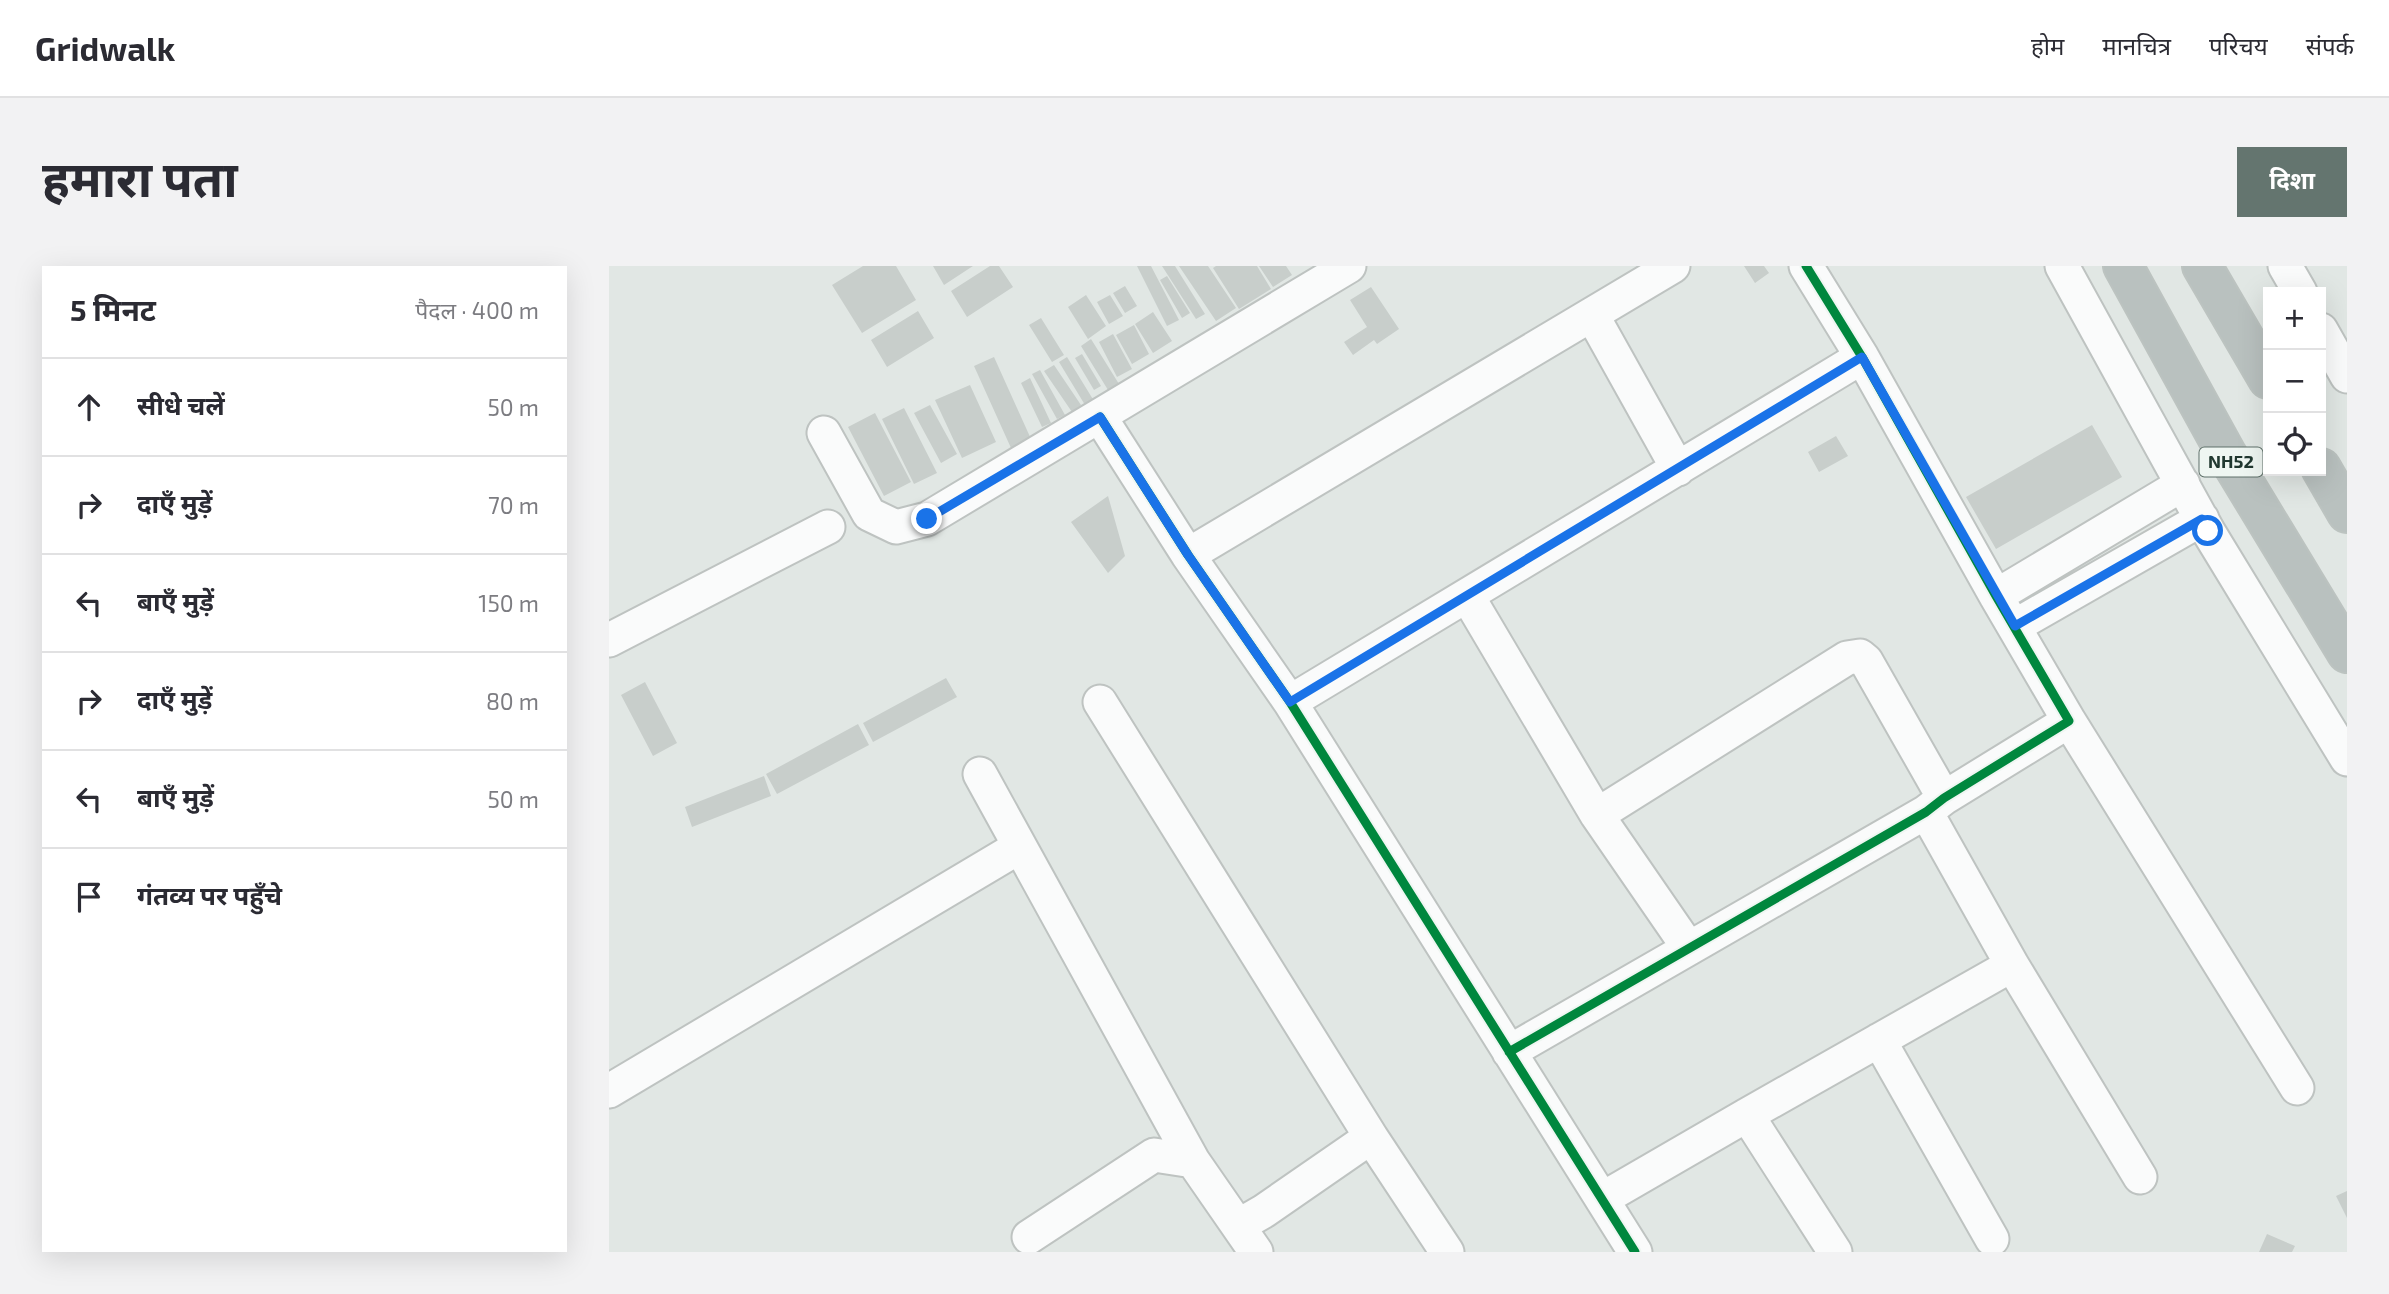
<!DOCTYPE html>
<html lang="hi">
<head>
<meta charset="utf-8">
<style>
  :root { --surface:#fff; --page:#f2f2f3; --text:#2b2b33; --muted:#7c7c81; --line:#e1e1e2; --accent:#64756f }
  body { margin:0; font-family:"Exo 2","Noto Sans Devanagari",sans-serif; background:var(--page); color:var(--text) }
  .controls { position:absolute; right:21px; top:21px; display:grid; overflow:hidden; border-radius:0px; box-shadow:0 7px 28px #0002 }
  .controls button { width:63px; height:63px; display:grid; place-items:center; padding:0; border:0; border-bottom:2px solid var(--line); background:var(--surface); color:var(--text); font:35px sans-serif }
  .stop { position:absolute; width:21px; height:21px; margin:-16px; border:5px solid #1a73e8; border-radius:50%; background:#fff }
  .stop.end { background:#1a73e8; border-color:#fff; box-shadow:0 2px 7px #0008 }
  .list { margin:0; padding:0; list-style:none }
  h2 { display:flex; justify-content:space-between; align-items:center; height:91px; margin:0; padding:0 28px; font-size:30px }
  h2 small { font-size:23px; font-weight:400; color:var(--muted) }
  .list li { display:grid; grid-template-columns:46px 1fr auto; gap:21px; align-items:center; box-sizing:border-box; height:98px; padding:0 28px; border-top:2px solid var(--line) }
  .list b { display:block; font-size:26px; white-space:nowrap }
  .list em { font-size:23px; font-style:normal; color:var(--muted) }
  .icon { flex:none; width:38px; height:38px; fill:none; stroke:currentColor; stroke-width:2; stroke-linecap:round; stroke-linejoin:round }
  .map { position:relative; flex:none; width:1738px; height:986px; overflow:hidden; border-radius:0px }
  header { display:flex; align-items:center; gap:42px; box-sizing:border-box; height:98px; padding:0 35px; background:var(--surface); border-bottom:2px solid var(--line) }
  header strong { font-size:33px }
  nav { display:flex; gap:38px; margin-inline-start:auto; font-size:24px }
  .intro { display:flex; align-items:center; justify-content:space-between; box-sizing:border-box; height:168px; padding:0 42px }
  h1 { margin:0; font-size:49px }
  .button { padding:18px 32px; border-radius:0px; background:var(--accent); color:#fff; font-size:24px; font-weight:700 }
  main { display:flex; gap:42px; padding:0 42px }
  aside { flex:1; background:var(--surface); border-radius:0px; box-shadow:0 7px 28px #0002 }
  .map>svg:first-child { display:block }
</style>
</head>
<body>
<header>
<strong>Gridwalk</strong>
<nav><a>होम</a><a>मानचित्र</a><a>परिचय</a><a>संपर्क</a></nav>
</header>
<div class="intro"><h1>हमारा पता</h1><a class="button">दिशा</a></div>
<main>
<aside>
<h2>5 मिनट<small>पैदल · 400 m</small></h2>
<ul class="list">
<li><svg class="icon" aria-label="ahead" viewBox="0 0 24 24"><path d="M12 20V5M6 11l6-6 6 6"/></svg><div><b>सीधे चलें</b></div><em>50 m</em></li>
<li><svg class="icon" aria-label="right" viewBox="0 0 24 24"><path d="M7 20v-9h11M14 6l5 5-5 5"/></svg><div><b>दाएँ मुड़ें</b></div><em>70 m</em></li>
<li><svg class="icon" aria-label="left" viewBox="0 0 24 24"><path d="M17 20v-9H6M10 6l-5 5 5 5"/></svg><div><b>बाएँ मुड़ें</b></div><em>150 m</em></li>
<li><svg class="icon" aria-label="right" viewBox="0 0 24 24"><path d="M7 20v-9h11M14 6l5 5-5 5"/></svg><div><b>दाएँ मुड़ें</b></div><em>80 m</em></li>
<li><svg class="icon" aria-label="left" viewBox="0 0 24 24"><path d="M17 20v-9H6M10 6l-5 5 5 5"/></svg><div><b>बाएँ मुड़ें</b></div><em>50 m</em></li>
<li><svg class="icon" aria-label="arrive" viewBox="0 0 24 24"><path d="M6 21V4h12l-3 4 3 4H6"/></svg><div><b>गंतव्य पर पहुँचे</b></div></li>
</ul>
</aside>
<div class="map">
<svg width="1738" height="986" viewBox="0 0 1738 986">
  <rect width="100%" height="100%" fill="#e1e7e4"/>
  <!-- building -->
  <path fill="#c8cecb" d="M 254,0 L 287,0 L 307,34 L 253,67 L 223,19 Z
    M 324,0 L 364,0 L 335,19 Z
    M 381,0 L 390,0 L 404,21 L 358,51 L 342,25 Z
    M 528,0 L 542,0 L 570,54 L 558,60 Z
    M 553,0 L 566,0 L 596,48 L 587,53 Z
    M 570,0 L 599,0 L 627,42 L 607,55 Z
    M 607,0 L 648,0 L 662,23 L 630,43 L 604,2 Z
    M 650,0 L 677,0 L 683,9 L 664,21 Z
    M 1135,0 L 1155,0 L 1160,7 L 1146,17 Z
    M 558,10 L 581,47 L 573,52 L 551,14 Z
    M 516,20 L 528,40 L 516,47 L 504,27 Z
    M 762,21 L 790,63 L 768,78 L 765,74 L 744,89 L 735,76 L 758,61 L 741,34 Z
    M 477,29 L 497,60 L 479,73 L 459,41 Z
    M 501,29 L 514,50 L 500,58 L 488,36 Z
    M 309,45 L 325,72 L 278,101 L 262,74 Z
    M 544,46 L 563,75 L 544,87 L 526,58 Z
    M 432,52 L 455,89 L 443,96 L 420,59 Z
    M 525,59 L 540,88 L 523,98 L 507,69 Z
    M 504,68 L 523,103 L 508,111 L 490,76 Z
    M 482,73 L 510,118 L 499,124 L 472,80 Z
    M 473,88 L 492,120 L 485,124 L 466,92 Z
    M 385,91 L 422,173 L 402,182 L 365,100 Z
    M 458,91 L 485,135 L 476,139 L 450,96 Z
    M 445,99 L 472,139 L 463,146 L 435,105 Z
    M 431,104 L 456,149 L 448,153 L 423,108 Z
    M 421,112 L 442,157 L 433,161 L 412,117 Z
    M 361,119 L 387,176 L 353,192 L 326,134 Z
    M 321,139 L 348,188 L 332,197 L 305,147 Z
    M 295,142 L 328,207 L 305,218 L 273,153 Z
    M 266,147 L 302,216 L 275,230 L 239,161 Z
    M 1483,159 L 1513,211 L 1387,283 L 1357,231 Z
    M 1227,170 L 1239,190 L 1210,206 L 1199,186 Z
    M 499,230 L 516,290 L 499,307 L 462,256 Z
    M 337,412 L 348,431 L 264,476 L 254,457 Z
    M 36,416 L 68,477 L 44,490 L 12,429 Z
    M 249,458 L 260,479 L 168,528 L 157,508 Z
    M 155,510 L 162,530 L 83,561 L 76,541 Z
    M 1738,925 L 1738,952 L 1727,930 Z
    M 1658,968 L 1686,980 L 1683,986 L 1650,986 Z"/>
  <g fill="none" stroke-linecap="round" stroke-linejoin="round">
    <!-- minor casing -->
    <g stroke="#bec3c1" stroke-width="37">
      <path id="minor" d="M 1453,0 L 1599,265 L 1738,493
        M 1676,0 L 1691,26
        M 983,49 L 1069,203
        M 1712,64 L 1738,110
        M 491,151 L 579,289 L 681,436 L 1026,986
        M 215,167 L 260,248 L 287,261 L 318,253 L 740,0
        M 579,289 L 1064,0
        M 1387,330 L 1574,218
        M 859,331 L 988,549 L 1079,681
        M 1406,360 L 1593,253
        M 0,374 L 219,261
        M 491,436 L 762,871 L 655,945 L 629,960
        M 681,436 L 1253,91
        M 1460,455 L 1688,822
        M 371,508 L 584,895
        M 1317,546 L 1403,699 L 1531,911
        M 988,549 L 1238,392 L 1251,390 L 1257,395 L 1335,532
        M 1270,774 L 1383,973
        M 900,786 L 1317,546 L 1335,532 L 1460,455 L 1387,330 L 1253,91 L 1197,0
        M 0,825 L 400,587
        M 1138,849 L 1226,986
        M 762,871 L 838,986
        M 993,933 L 1138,849 L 1403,699
        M 420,971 L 545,889 L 584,895 L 647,986"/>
    </g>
    <!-- highway casing -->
    <g stroke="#bcc3c0" stroke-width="42">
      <path id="highway" d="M 1514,0 L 1618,189 L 1738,387
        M 1593,0 L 1659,113
        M 1712,202 L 1738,247"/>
    </g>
    <!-- minor -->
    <use href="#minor" stroke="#fafbfb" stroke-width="33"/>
    <!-- highway -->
    <use href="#highway" stroke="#b9c1bf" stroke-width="38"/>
    <!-- cycleway casing -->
    <g stroke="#eff6f2" stroke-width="13">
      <path id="cycleway" d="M 491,151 L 579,289 L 681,436 L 1026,986
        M 900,786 L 1317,546 L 1335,532 L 1460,455 L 1387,330 L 1253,91 L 1197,0"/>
    </g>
    <!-- cycleway -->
    <use href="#cycleway" stroke="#00873e" stroke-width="9"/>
  </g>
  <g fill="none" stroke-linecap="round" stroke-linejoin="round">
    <!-- route -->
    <path stroke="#1a73e8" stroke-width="9" d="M 318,253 L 491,151 L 579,289 L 681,436 L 1253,91 L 1406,360 L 1593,253 L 1599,265"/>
  </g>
  <g text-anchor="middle" stroke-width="5" stroke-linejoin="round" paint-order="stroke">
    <!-- shield labels -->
    <rect fill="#eff6f2" stroke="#5f716a" stroke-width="2" x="1590.5" y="181.5" width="63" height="29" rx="5"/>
    <g font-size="18" font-weight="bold" fill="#213830">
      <text x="1622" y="202">NH52</text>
    </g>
  </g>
</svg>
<div class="controls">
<button>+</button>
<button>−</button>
<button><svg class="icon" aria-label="locate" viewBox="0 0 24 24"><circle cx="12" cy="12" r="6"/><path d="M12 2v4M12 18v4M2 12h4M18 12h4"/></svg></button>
</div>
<div class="stop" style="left:1599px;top:265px"></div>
<div class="stop end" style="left:318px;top:253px"></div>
</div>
</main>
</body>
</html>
